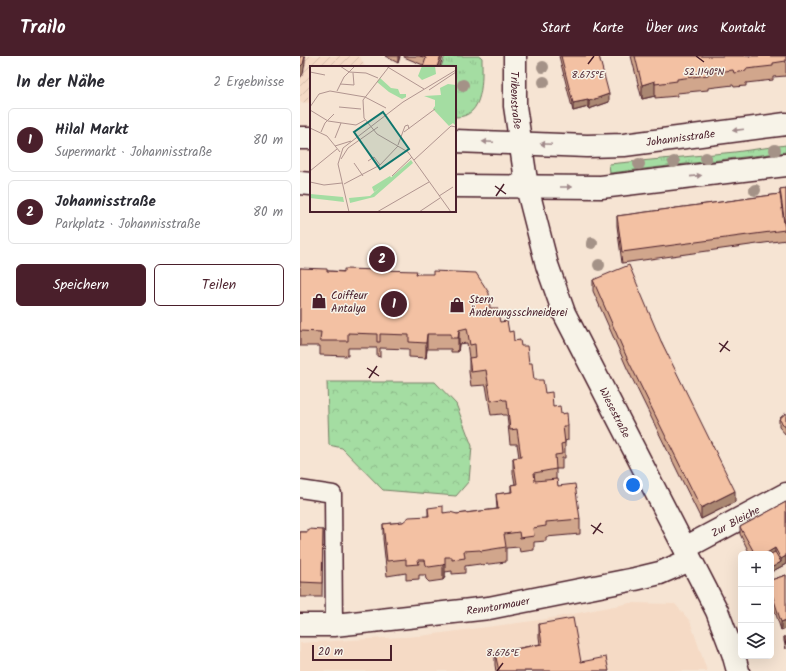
<!DOCTYPE html>
<html lang="de">
<head>
<meta charset="utf-8">
<style>
  :root { --surface:#fff; --page:#f2f2f3; --text:#2b2b33; --muted:#7c7c81; --line:#e1e1e2; --accent:#4a1f2b }
  body { margin:0; font-family:Kalam,sans-serif; background:var(--page); color:var(--text) }
  .controls { position:absolute; right:12px; bottom:12px; display:grid; overflow:hidden; border-radius:6px; box-shadow:0 4px 16px #0002 }
  .controls button { width:36px; height:36px; display:grid; place-items:center; padding:0; border:0; border-bottom:1px solid var(--line); background:var(--surface); color:var(--text); font:20px sans-serif }
  .scale { position:absolute; left:12px; bottom:10px; width:80px; box-sizing:border-box; padding-left:4px; border:2px solid #4a1f2b; border-top:0; font-size:11px; line-height:14px; white-space:nowrap; color:#4a1f2b; -webkit-text-stroke:3px #f7f3e8; paint-order:stroke }
  .you { position:absolute; left:333px; top:429px; width:14px; height:14px; margin:-10px; border:3px solid #fff; border-radius:50%; background:#1a73e8; box-shadow:0 0 0 6px #1a73e833 }
  .badge { display:grid; place-items:center; width:26px; height:26px; border-radius:50%; background:var(--accent); color:#fff; font-size:13px; font-weight:700 }
  .pin { position:absolute; translate:-50% -50%; border:2px solid #fff; box-shadow:0 1px 4px #0006 }
  .list { margin:0; padding:0; list-style:none }
  h2 { display:flex; justify-content:space-between; align-items:center; height:52px; margin:0; padding:0 16px; font-size:17px }
  h2 small { font-size:13px; font-weight:400; color:var(--muted) }
  .list li { display:grid; grid-template-columns:26px 1fr auto; gap:12px; align-items:center; box-sizing:border-box; height:64px; margin:0 8px 8px; padding:0 8px; border:1px solid var(--line); border-radius:6px }
  .list b { display:block; font-size:15px; white-space:nowrap }
  .list p { margin:0; font-size:13px; white-space:nowrap; color:var(--muted) }
  .list em { font-size:13px; font-style:normal; color:var(--muted) }
  .actions { display:flex; gap:8px; padding:12px 16px }
  .actions a { flex:1; padding:9px 0; border:1px solid var(--accent); border-radius:6px; text-align:center; font-size:14px; color:var(--accent) }
  .actions .main { background:var(--accent); color:#fff }
  .icon { flex:none; width:22px; height:22px; fill:none; stroke:currentColor; stroke-width:2; stroke-linecap:round; stroke-linejoin:round }
  .map { position:relative; flex:none; width:486px; height:615px; overflow:hidden }
  header { display:flex; align-items:center; gap:24px; box-sizing:border-box; height:56px; padding:0 20px; background:var(--accent); color:#fff }
  header strong { font-size:19px }
  nav { display:flex; gap:22px; margin-inline-start:auto; font-size:14px }
  main { display:flex }
  aside { flex:1; background:var(--surface) }
  .map>svg:first-child { display:block }
</style>
</head>
<body>
<header>
<strong>Trailo</strong>
<nav><a>Start</a><a>Karte</a><a>Über uns</a><a>Kontakt</a></nav>
</header>
<main>
<aside>
<h2>In der Nähe<small>2 Ergebnisse</small></h2>
<ul class="list">
<li><span class="badge">1</span><div><b>Hilal Markt</b><p>Supermarkt · Johannisstraße</p></div><em>80 m</em></li>
<li><span class="badge">2</span><div><b>Johannisstraße</b><p>Parkplatz · Johannisstraße</p></div><em>80 m</em></li>
</ul>
<div class="actions"><a class="main">Speichern</a><a>Teilen</a></div>
</aside>
<div class="map">
<svg width="486" height="615" viewBox="0 0 486 615">
  <defs>
    <pattern id="industrial-furrows" width="10" height="10" patternUnits="userSpaceOnUse"><rect width="10" height="10" fill="#f5dac5"/><path d="M-1 1l2-2M0 10L10 0M9 11l2-2" fill="none" stroke="#d4bba9"/></pattern>
    <pattern id="grass-tufts" width="24" height="20" patternUnits="userSpaceOnUse"><rect width="24" height="20" fill="#a4dda2"/><path d="M3 7l-1-3M5 7V3M7 7l1-3M15 17l-1-3M17 17v-4M19 17l1-3" fill="none" stroke="#8fbd8c"/></pattern>
    <pattern id="forest-crowns" width="20" height="18" patternUnits="userSpaceOnUse"><rect width="20" height="18" fill="#a4dda2"/><path d="M2 6a3 3 0 1 1 6 0M12 15a3 3 0 1 1 6 0" fill="none" stroke="#8fbd8c"/></pattern>
  </defs>
  <rect width="100%" height="100%" fill="#f6e4d3"/>
  <filter id="ink" filterUnits="userSpaceOnUse"><feTurbulence type="fractalNoise" baseFrequency=".025" numOctaves="2"/><feDisplacementMap in="SourceGraphic" scale="8" xChannelSelector="R" yChannelSelector="G"/><feConvolveMatrix kernelMatrix="1 2 1 2 8 2 1 2 1" color-interpolation-filters="sRGB"/></filter>
  <g filter="url(#ink)">
    <!-- built -->
    <path fill="#f5dac5" d="M 330,547 L 375,548 L 390,565 L 407,615 L 0,615 L 0,587 L 120,580 L 247,563 Z"/>
    <!-- industrial -->
    <path fill="url(#industrial-furrows)" d="M 0,0 L 60,0 L 65,11 L 11,11 L 11,47 L 0,46 L 0,22 L 3,18 Z"/>
    <!-- grass -->
    <path fill="url(#grass-tufts)" stroke="#777e66" d="M 145,0 L 180,0 L 182,2 C 182,22 185,62 155,61 L 155,11 L 141,11 Z
      M 486,89 L 486,96 L 310,117 L 309,108 L 435,96 Z"/>
    <!-- forest -->
    <path fill="url(#forest-crowns)" stroke="#777e66" d="M 27,326 L 135,326 L 156,348 L 172,390 L 169,425 L 156,440 L 83,434 L 42,392 L 29,389 Z"/>
    <g fill="none" stroke-linecap="round" stroke-linejoin="round">
      <!-- lane casing -->
      <g stroke="#4a1f2b" stroke-width="19">
        <path id="lane" d="M 0,433 L 33,438 L 34,569"/>
      </g>
      <!-- street casing -->
      <g stroke="#4a1f2b" stroke-width="25">
        <g id="street">
          <path id="s1" d="M 215,0 L 215,50 L 227,131 L 247,209 L 264,257 L 417,555 L 433,597 L 438,615"/>
          <path id="s2" d="M 385,492 L 486,438"/>
          <path id="s3" d="M 0,569 L 34,569 L 72,565 L 189,552 L 335,523 L 360,517 L 390,504"/>
        </g>
      </g>
      <!-- secondary casing -->
      <g stroke="#4a1f2b" stroke-width="25">
        <g id="secondary">
          <path d="M 0,82 L 11,82"/>
          <path id="s4" d="M 155,85 L 287,90 L 324,89 L 486,68"/>
          <path d="M 0,127 L 11,128"/>
          <path d="M 155,130 L 301,131 L 486,109"/>
        </g>
      </g>
      <!-- lane -->
      <use href="#lane" stroke="#f7f3e8" stroke-width="16"/>
      <!-- street -->
      <use href="#street" stroke="#f7f3e8" stroke-width="22"/>
      <!-- secondary -->
      <use href="#secondary" stroke="#f7f3e8" stroke-width="22"/>
    </g>
    <!-- trees -->
    <g fill="#a49287">
      <circle cx="243" cy="11" r="6"/>
      <circle cx="244" cy="26" r="6"/>
      <circle cx="163" cy="29" r="6"/>
      <circle cx="475" cy="94" r="6"/>
      <circle cx="406" cy="102" r="6"/>
      <circle cx="374" cy="106" r="6"/>
      <circle cx="339" cy="108" r="6"/>
      <circle cx="455" cy="134" r="6"/>
      <circle cx="292" cy="187" r="6"/>
      <circle cx="299" cy="209" r="6"/>
    </g>
    <!-- wall -->
    <path fill="#d1a68c" stroke="#4a1f2b" d="M 85,0 L 100,0 L 98,7 Z
      M 104,0 L 143,0 L 123,9 L 104,1 Z
      M 259,0 L 299,0 L 309,46 L 289,53 L 288,51 L 273,55 Z
      M 331,0 L 486,0 L 486,20 L 473,21 L 473,24 L 446,27 L 446,30 L 434,31 L 433,29 L 408,32 L 408,34 L 377,37 L 377,40 L 355,42 L 355,40 L 342,43 Z
      M 486,132 L 486,184 L 322,207 L 317,170 L 317,160 L 480,138 L 480,133 Z
      M 0,212 L 27,215 L 117,218 L 190,252 L 200,266 L 209,276 L 214,285 L 221,290 L 229,307 L 234,324 L 245,337 L 253,351 L 261,358 L 268,370 L 268,384 L 265,385 L 265,402 L 262,402 L 262,413 L 256,413 L 256,423 L 258,430 L 280,463 L 280,478 L 246,481 L 246,485 L 234,486 L 234,494 L 220,496 L 219,491 L 206,492 L 206,506 L 181,509 L 180,508 L 165,510 L 165,517 L 152,518 L 152,515 L 145,516 L 145,521 L 143,524 L 129,526 L 126,523 L 125,519 L 119,519 L 119,523 L 106,524 L 106,517 L 87,520 L 83,483 L 83,468 L 103,466 L 128,460 L 128,452 L 143,457 L 157,458 L 197,453 L 196,438 L 211,436 L 211,429 L 215,428 L 213,417 L 213,402 L 219,401 L 217,388 L 210,388 L 207,359 L 203,359 L 202,358 L 191,359 L 186,329 L 171,330 L 169,316 L 169,302 L 167,287 L 159,288 L 158,296 L 151,296 L 151,293 L 127,293 L 126,302 L 109,301 L 109,293 L 80,292 L 80,301 L 77,300 L 77,292 L 48,292 L 48,300 L 20,299 L 20,290 L 0,290 Z
      M 293,224 L 361,285 L 435,446 L 401,463 L 327,312 L 293,235 Z
      M 486,357 L 486,379 L 479,371 L 479,363 Z
      M 486,446 L 486,508 L 471,516 L 471,498 L 450,498 L 440,478 L 440,471 Z
      M 23,474 L 22,541 L 0,541 L 0,476 L 8,476 Z
      M 486,519 L 481,574 L 471,543 L 471,524 Z
      M 239,568 L 281,606 L 309,615 L 196,615 L 195,609 L 195,597 L 240,588 L 239,581 Z
      M 484,581 L 486,581 L 486,593 L 484,585 Z"/>
    <!-- shaded-wall -->
    <path fill="#aa8772" stroke="#4a1f2b" d="M 5,0 L 5,7 L 3,18 L 0,22 L 0,11 Z
      M 98,0 L 100,0 L 98,7 Z
      M 141,0 L 143,0 L 140,11 L 137,11 Z
      M 355,25 L 355,40 L 342,43 L 342,29 Z
      M 309,38 L 309,46 L 289,53 L 289,45 Z
      M 288,44 L 288,51 L 273,55 L 273,47 Z
      M 159,274 L 159,288 L 158,296 L 158,282 Z
      M 127,278 L 127,293 L 126,302 L 126,287 Z
      M 435,435 L 435,446 L 401,463 L 401,452 Z
      M 475,492 L 475,500 L 471,498 L 465,498 Z
      M 486,500 L 486,508 L 471,516 L 471,512 L 481,506 L 481,503 Z
      M 145,507 L 145,521 L 143,524 L 143,509 Z
      M 486,564 L 486,572 L 481,574 L 481,566 Z"/>
    <!-- building -->
    <path fill="#f3c1a3" stroke="#4a1f2b" d="M 0,0 L 5,0 L 3,8 L 0,11 Z
      M 120,0 L 141,0 L 137,11 L 123,11 L 126,2 Z
      M 261,0 L 299,0 L 309,38 L 289,45 L 288,44 L 273,47 Z
      M 335,0 L 486,0 L 486,5 L 473,7 L 473,10 L 446,13 L 446,15 L 434,17 L 433,14 L 408,17 L 408,19 L 377,23 L 377,25 L 355,28 L 355,25 L 342,29 Z
      M 486,132 L 486,170 L 485,170 L 480,133 Z
      M 480,138 L 485,174 L 322,196 L 317,160 Z
      M 329,209 L 361,285 L 435,435 L 401,452 L 327,302 L 293,224 Z
      M 0,212 L 27,213 L 27,215 L 44,216 L 44,213 L 117,215 L 116,218 L 133,218 L 133,215 L 176,217 L 189,237 L 190,252 L 197,252 L 200,266 L 207,265 L 209,276 L 213,275 L 214,285 L 220,284 L 221,290 L 227,290 L 229,307 L 232,307 L 234,324 L 243,324 L 245,337 L 252,336 L 253,351 L 260,350 L 261,358 L 267,357 L 268,370 L 263,370 L 265,387 L 261,388 L 262,398 L 255,399 L 256,413 L 234,417 L 235,425 L 257,423 L 258,430 L 275,428 L 280,463 L 246,466 L 246,470 L 233,472 L 234,480 L 220,482 L 219,476 L 204,478 L 206,491 L 181,495 L 180,494 L 164,495 L 165,502 L 152,504 L 152,501 L 145,501 L 145,507 L 143,509 L 129,511 L 126,509 L 125,504 L 118,504 L 119,508 L 106,509 L 106,503 L 87,505 L 83,468 L 103,466 L 109,461 L 129,460 L 128,452 L 143,450 L 143,457 L 150,456 L 157,458 L 198,453 L 196,438 L 212,436 L 211,429 L 217,428 L 213,402 L 221,401 L 217,373 L 210,374 L 207,344 L 203,344 L 202,343 L 191,345 L 186,314 L 171,316 L 169,302 L 176,301 L 175,288 L 170,289 L 167,272 L 159,274 L 158,282 L 151,282 L 151,278 L 127,278 L 126,287 L 109,286 L 109,279 L 80,278 L 80,286 L 77,286 L 77,278 L 48,277 L 48,285 L 20,285 L 21,276 L 0,275 Z
      M 486,357 L 486,372 L 479,363 Z
      M 486,446 L 486,500 L 481,503 L 475,492 L 465,498 L 455,498 L 440,471 Z
      M 8,473 L 23,474 L 22,527 L 0,526 L 0,476 L 8,476 Z
      M 475,496 L 481,506 L 471,512 L 471,498 Z
      M 486,519 L 486,564 L 481,566 L 471,535 L 471,524 Z
      M 273,562 L 281,606 L 306,601 L 309,615 L 199,615 L 195,597 L 242,588 L 239,568 Z
      M 484,581 L 486,581 L 486,589 Z"/>
    <!-- one-way arrows -->
    <defs><path id="oneway-solid" d="M-6-.8H1V-3.2L6.5 0L1 3.2V.8H-6Z"/></defs>
    <g fill="#a0898a">
      <use href="#oneway-solid" transform="translate(438 74) rotate(173)"/>
      <use href="#oneway-solid" transform="translate(188 86) rotate(-178)"/>
      <use href="#oneway-solid" transform="translate(246 88) rotate(-178)"/>
      <use href="#oneway-solid" transform="translate(396 120) rotate(-6)"/>
      <use href="#oneway-solid" transform="translate(266 131)"/>
    </g>
  </g>
  <!-- ticks -->
  <path fill="none" stroke="#4a1f2b" stroke-width="1.5" d="M 396,0 L 404,6M 288,8 L 294,0M 195,130 L 206,138M 196,140 L 204,128M 419,287 L 430,295M 420,296 L 428,285M 67,312 L 79,320M 69,322 L 77,310M 291,469 L 303,477M 293,478 L 301,467M 197,615 L 203,607"/>
  <!-- icons -->
  <defs>
    <g id="shop-bare" transform="scale(1.2)"><path d="M-5-2.5h2.3a2.7 3.5 0 0 1 5.4 0H5L5.5 6h-11ZM-1.5-2.5h3a1.5 2.3 0 0 0-3 0Z" fill="#4a1f2b" stroke="#f7f3e8" stroke-width="2.5" paint-order="stroke"/></g>
  </defs>
  <g fill-rule="evenodd">
    <use href="#shop-bare" x="19" y="245"/>
    <use href="#shop-bare" x="157" y="249"/>
  </g>
  <g text-anchor="middle" stroke-width="3" stroke-linejoin="round" paint-order="stroke">
    <!-- street labels -->
    <g font-size="11" fill="#4a1f2b" stroke="#f7f3e8">
      <text dy="4" stroke="none"><textPath href="#s1" startOffset="44">Tribenstraße</textPath></text>
      <text dy="4" stroke="none"><textPath href="#s4" startOffset="226">Johannisstraße</textPath></text>
      <text dy="4" stroke="none"><textPath href="#s1" startOffset="375">Wiesestraße</textPath></text>
      <text dy="4" stroke="none"><textPath href="#s2" startOffset="57">Zur Bleiche</textPath></text>
      <text dy="4" stroke="none"><textPath href="#s3" startOffset="199">Renntormauer</textPath></text>
    </g>
    <!-- poi labels -->
    <g font-size="11" fill="#4a1f2b" stroke="#f7f3e8" text-anchor="start">
      <text x="31" y="243">Coiffeur<tspan x="31" dy="13">Antalya</tspan></text>
      <text x="169" y="247">Stern<tspan x="169" dy="13">Änderungsschneiderei</tspan></text>
    </g>
  </g>
  <!-- overview -->
  <g transform="translate(10 10)">
    <rect width="146" height="146" fill="#f6e4d3"/>
    <path d="M 112,0 L 125,0 L 126,8 L 112,14 L 108,10 Z" fill="#a4dda2"/>
    <path d="M 70,12 L 81,22 L 88,23 L 90,28 L 96,28 L 96,31 L 92,33 L 79,26 L 67,16 ZM 138,18 L 146,19 L 146,60 L 143,57 L 139,60 L 123,43 L 125,40 L 125,34 L 114,30 L 131,29 L 130,22 ZM 101,94 L 103,97 L 64,131 L 40,137 L 39,132 L 60,130 ZM 0,128 L 33,131 L 34,136 L 0,132 Z" fill="#a4dda2"/>
    <path d="M 80,110 L 82,113 L 64,126 L 62,121 Z" fill="#a4dda2"/>
    <path fill="none" stroke="#b19590" stroke-width="1" d="M 30,0 L 39,6 L 56,7 L 68,12M 76,0 L 114,23M 78,2 L 53,34 L 54,52 L 67,68 L 98,86 L 141,146M 0,6 L 15,9M 30,18 L 44,19 L 43,7M 119,24 L 146,6M 27,25 L 34,11 L 45,0M 0,41 L 9,28 L 20,25 L 55,31 L 76,42M 29,41 L 51,43M 0,44 L 18,55 L 46,59 L 55,54M 0,62 L 17,70 L 30,86M 11,66 L 15,57 L 24,48M 94,66 L 125,43M 25,72 L 31,57M 88,79 L 95,60 L 98,59 L 99,63M 25,80 L 41,75M 31,93 L 38,82 L 68,61M 104,94 L 141,60 L 146,61M 58,95 L 64,91 L 70,99M 44,97 L 53,110M 0,105 L 27,83M 82,110 L 102,91M 0,116 L 14,119 L 32,117M 34,118 L 70,99 L 88,80M 129,130 L 143,121M 39,146 L 28,98 L 33,82 L 93,36 L 146,4M 67,146 L 119,116M 109,146 L 130,132"/>
    <path fill="#0f766e" fill-opacity="0.15" stroke="#0f766e" stroke-width="2" d="M 73,46 L 99,83 L 70,103 L 44,66 Z"/>
    <rect width="146" height="146" fill="none" stroke="#4a1f2b" stroke-width="2"/>
  </g>
  <g font-size="10" text-anchor="middle" fill="#4a1f2b" stroke="#f7f3e8" stroke-width="3" stroke-linejoin="round" paint-order="stroke">
    <text x="404" y="19">52.1140°N</text>
    <text x="288" y="22">8.675°E</text>
    <text x="203" y="600">8.676°E</text>
  </g>
</svg>
<div class="controls">
<button>+</button>
<button>−</button>
<button><svg class="icon" aria-label="layers" viewBox="0 0 24 24"><path d="M12 4l9 5-9 5-9-5zM3 14l9 5 9-5"/></svg></button>
</div>
<div class="scale">20 m</div>
<div class="you"></div>
<div class="pin badge" style="left:94px;top:248px">1</div>
<div class="pin badge" style="left:82px;top:203px">2</div>
</div>
</main>
</body>
</html>
